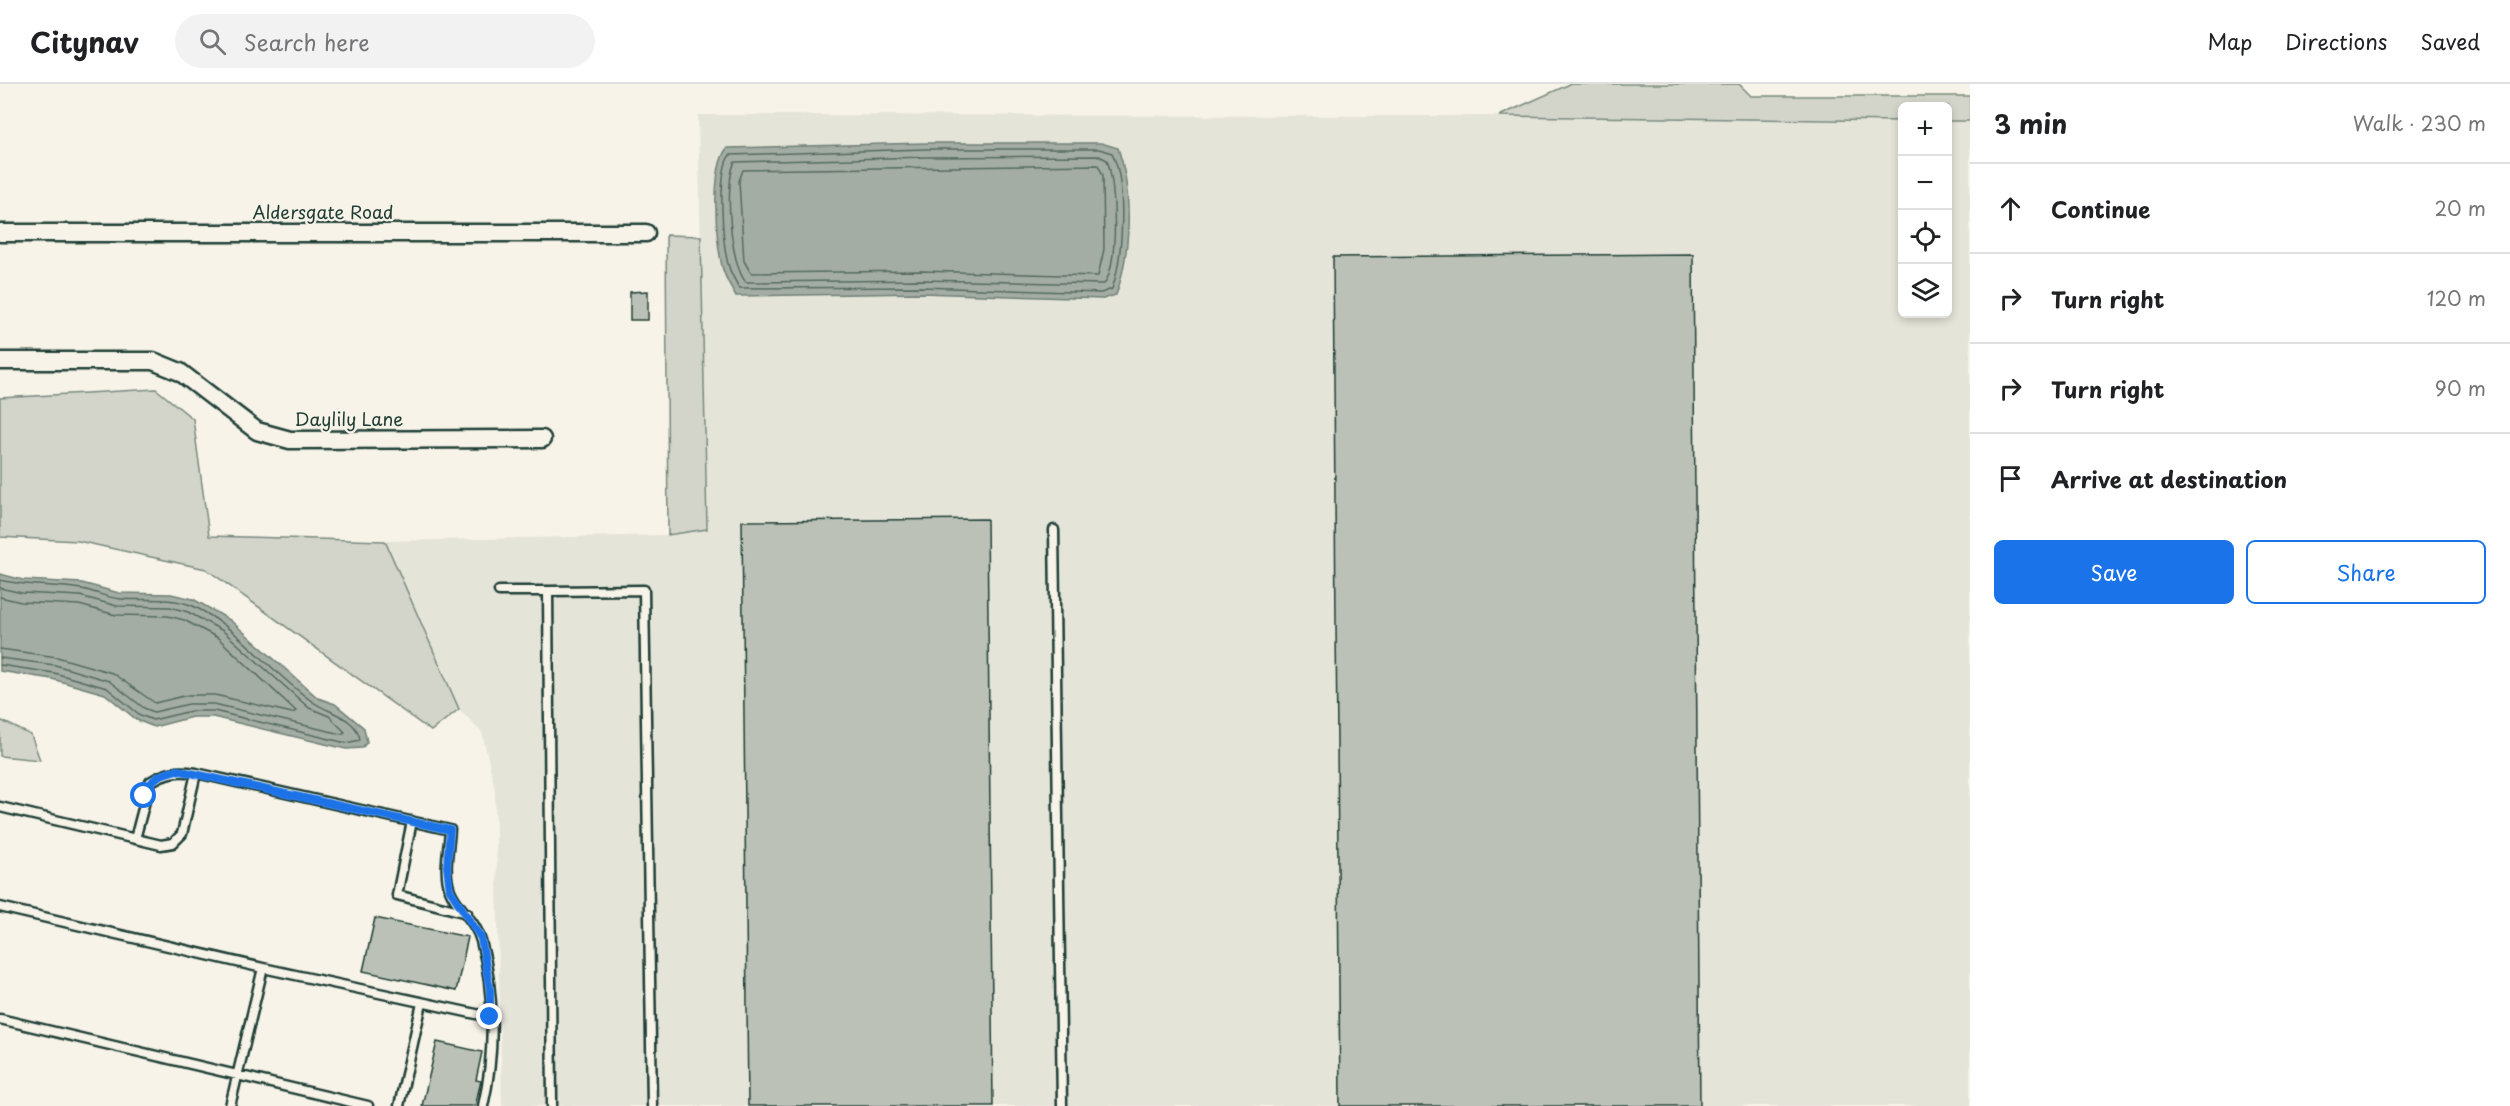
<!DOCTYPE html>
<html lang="en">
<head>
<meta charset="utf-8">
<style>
  :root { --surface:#fff; --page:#f2f2f2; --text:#202124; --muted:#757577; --line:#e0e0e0; --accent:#1a73e8 }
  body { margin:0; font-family:"Playpen Sans",sans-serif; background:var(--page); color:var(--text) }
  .controls { position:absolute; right:18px; top:18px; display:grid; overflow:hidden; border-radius:9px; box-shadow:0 3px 9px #0003 }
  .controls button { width:54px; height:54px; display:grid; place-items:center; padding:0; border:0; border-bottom:2px solid var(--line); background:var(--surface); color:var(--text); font:30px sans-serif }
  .stop { position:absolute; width:18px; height:18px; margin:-14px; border:4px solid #1a73e8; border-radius:50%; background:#fff }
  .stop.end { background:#1a73e8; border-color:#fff; box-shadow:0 2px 6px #0008 }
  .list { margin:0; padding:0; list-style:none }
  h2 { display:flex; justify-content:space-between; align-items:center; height:78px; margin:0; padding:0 24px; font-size:26px }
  h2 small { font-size:20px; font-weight:400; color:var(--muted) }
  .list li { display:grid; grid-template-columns:39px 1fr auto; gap:18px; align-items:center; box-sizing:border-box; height:90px; padding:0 24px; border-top:2px solid var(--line) }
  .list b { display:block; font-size:22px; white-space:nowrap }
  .list em { font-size:20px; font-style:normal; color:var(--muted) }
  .actions { display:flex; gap:12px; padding:18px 24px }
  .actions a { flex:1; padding:14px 0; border:2px solid var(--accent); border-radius:9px; text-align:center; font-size:21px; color:var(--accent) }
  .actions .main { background:var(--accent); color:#fff }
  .icon { flex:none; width:33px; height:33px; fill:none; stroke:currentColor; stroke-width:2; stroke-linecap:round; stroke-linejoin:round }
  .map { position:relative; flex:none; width:1970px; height:1022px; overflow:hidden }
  header { display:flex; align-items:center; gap:36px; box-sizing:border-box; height:84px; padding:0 30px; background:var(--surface); border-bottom:2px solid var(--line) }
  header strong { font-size:28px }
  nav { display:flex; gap:33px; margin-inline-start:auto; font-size:21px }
  .search { width:420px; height:54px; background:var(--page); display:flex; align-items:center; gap:15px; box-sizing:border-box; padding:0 21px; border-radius:33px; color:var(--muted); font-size:22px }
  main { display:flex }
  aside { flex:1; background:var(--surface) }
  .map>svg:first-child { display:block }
</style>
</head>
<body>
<header>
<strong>Citynav</strong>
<div class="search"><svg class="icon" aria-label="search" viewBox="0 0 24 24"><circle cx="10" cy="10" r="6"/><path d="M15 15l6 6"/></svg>Search here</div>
<nav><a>Map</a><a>Directions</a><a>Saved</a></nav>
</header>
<main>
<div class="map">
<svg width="1970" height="1022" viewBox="0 0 1970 1022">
  <rect width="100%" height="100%" fill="#f7f3e8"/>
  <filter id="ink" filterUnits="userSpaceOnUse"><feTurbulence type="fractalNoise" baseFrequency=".0167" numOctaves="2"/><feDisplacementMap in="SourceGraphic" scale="12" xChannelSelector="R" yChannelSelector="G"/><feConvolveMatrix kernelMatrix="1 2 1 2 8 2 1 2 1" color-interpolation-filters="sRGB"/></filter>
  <g filter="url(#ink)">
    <!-- built -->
    <path fill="#e5e4d9" d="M 698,31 L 1499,32 L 1902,37 L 1902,230 L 1948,230 L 1948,37 L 1970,37 L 1970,1022 L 502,1022 L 495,705 L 482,648 L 459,625 L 385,457 L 668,451 L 707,445 Z"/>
    <!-- green -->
    <path fill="#d3d5ca" stroke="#79897f" stroke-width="1.5" d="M 1570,0 L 1739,0 L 1751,12 L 1970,12 L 1970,37 L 1948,37 L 1948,22 L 1902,22 L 1902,37 L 1499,32 Z
      M 666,151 L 701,152 L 707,445 L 668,451 Z
      M 156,305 L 193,335 L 209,452 L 385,457 L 459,625 L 431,647 L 206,485 L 78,457 L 0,453 L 0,314 Z
      M 0,636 L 31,651 L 40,676 L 0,672 Z"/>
    <!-- water -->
    <path fill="#a4ada3" stroke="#6f8077" stroke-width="1.5" d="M 926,59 L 1101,59 L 1118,64 C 1133,107 1131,168 1116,211 L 1103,215 L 922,209 L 736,212 C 731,203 724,192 722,182 C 716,155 710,86 727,64 Z
      M 0,490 L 23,496 L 82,499 L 119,509 L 171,510 L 193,515 L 230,536 L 318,614 L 335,620 L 364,644 L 367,658 L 362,664 L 346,665 L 213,633 L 192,633 L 154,643 L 137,636 L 105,610 L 52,595 L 0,587 Z"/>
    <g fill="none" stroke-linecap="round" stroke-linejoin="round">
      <!-- shore -->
      <path stroke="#546a60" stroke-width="1.5" d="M 926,65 L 1099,65 L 1112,69 C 1127,98 1123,174 1112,205 L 1101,209 L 922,203 L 739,204 C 736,198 731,190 729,183 C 722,164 717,86 730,71 Z
        M 1099,72 L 1107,76 C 1116,99 1119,180 1104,200 L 922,196 L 746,198 C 730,182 724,97 735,78 L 927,73 Z
        M 1098,81 L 1103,91 L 1104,165 L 1098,192 L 922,187 L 751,189 L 744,177 L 739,97 L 743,86 Z
        M 0,496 C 27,503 54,500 81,505 C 94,507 107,514 121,515 C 144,517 170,512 193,522 C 241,545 270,588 313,618 C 328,629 357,633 360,656 L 346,659 L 214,627 L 191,627 L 153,636 L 140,631 L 107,604 L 54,589 L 0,581
        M 0,504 L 22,509 L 80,512 L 117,522 L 170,523 L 188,528 L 223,547 L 309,624 L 329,632 L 345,648 L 341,650 L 214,620 L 189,620 L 154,628 L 144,624 L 109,597 L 55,581 L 0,574
        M 0,513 L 21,518 L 79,521 L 116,531 L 168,532 L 184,536 L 218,554 L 296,627 L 292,629 L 215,611 L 188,611 L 155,619 L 112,589 L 57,573 L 0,565"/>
    </g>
    <!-- building -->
    <path fill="#bbc1b6" stroke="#1f3d34" stroke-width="1.5" d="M 1693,170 L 1700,1022 L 1340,1022 L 1333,173 Z
      M 648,207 L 648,236 L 630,236 L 630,208 Z
      M 987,435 L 993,1022 L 748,1022 L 742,437 Z
      M 375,834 L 468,853 L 456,907 L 363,887 Z
      M 437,958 L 482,968 L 476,996 L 481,997 L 475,1022 L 422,1022 Z"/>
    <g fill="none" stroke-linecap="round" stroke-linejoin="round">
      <!-- lane casing -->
      <g stroke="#1f3d34" stroke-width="13">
        <path id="lane" d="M 1054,446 L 1062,1022
          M 499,507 L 548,507
          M 0,723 L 161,761 L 173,759 L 182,750 L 196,689 L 450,746 C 449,764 443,788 450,806 C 457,824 476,837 481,857 C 495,908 495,971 483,1022
          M 412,737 L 397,811 L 467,829
          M 135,755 L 150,698 C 166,688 177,686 196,689
          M 0,823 L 263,884 L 230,1022
          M 263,884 L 490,933
          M 0,935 L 368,1022
          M 399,1022 L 422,919
          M 552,1022 L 548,507 L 644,506 L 652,1022"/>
      </g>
      <!-- street casing -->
      <g stroke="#1f3d34" stroke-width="21">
        <path id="street" d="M 0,149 L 646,149
          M 0,277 L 153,277 L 180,288 L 257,347 L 290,356 L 542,355"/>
      </g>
      <!-- lane -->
      <use href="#lane" stroke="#f7f3e8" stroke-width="8"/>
      <!-- street -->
      <use href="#street" stroke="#f7f3e8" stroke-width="16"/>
    </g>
  </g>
  <g fill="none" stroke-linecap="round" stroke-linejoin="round" filter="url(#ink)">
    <!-- route -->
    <path stroke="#1a73e8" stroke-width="8" d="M 144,712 C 152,693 158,691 177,686 L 450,746 L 447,783 L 450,806 L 481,854 L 490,906 L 490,933"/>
  </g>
  <g text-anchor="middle" stroke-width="4.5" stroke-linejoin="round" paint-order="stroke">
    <!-- street labels -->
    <g font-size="18" fill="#1f3d34" stroke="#f7f3e8">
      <text x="323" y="135">Aldersgate Road</text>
      <text x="349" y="342">Daylily Lane</text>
    </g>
  </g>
</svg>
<div class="controls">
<button>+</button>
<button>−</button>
<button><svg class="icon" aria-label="locate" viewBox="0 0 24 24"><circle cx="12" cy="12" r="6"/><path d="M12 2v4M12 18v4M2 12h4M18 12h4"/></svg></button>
<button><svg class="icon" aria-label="layers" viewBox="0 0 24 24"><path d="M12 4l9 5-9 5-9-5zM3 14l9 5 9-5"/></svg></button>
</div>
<div class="stop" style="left:144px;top:712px"></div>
<div class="stop end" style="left:490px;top:933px"></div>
</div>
<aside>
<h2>3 min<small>Walk · 230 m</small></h2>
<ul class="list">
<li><svg class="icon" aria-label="ahead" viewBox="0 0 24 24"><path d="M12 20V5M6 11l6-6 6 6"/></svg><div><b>Continue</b></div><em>20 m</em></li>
<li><svg class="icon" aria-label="right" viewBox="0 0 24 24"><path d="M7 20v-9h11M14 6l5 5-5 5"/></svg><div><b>Turn right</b></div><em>120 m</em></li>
<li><svg class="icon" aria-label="right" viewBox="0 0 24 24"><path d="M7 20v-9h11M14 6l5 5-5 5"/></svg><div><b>Turn right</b></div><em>90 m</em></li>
<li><svg class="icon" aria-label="arrive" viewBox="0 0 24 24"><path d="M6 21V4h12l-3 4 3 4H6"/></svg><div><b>Arrive at destination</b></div></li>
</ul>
<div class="actions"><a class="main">Save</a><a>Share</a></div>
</aside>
</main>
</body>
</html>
